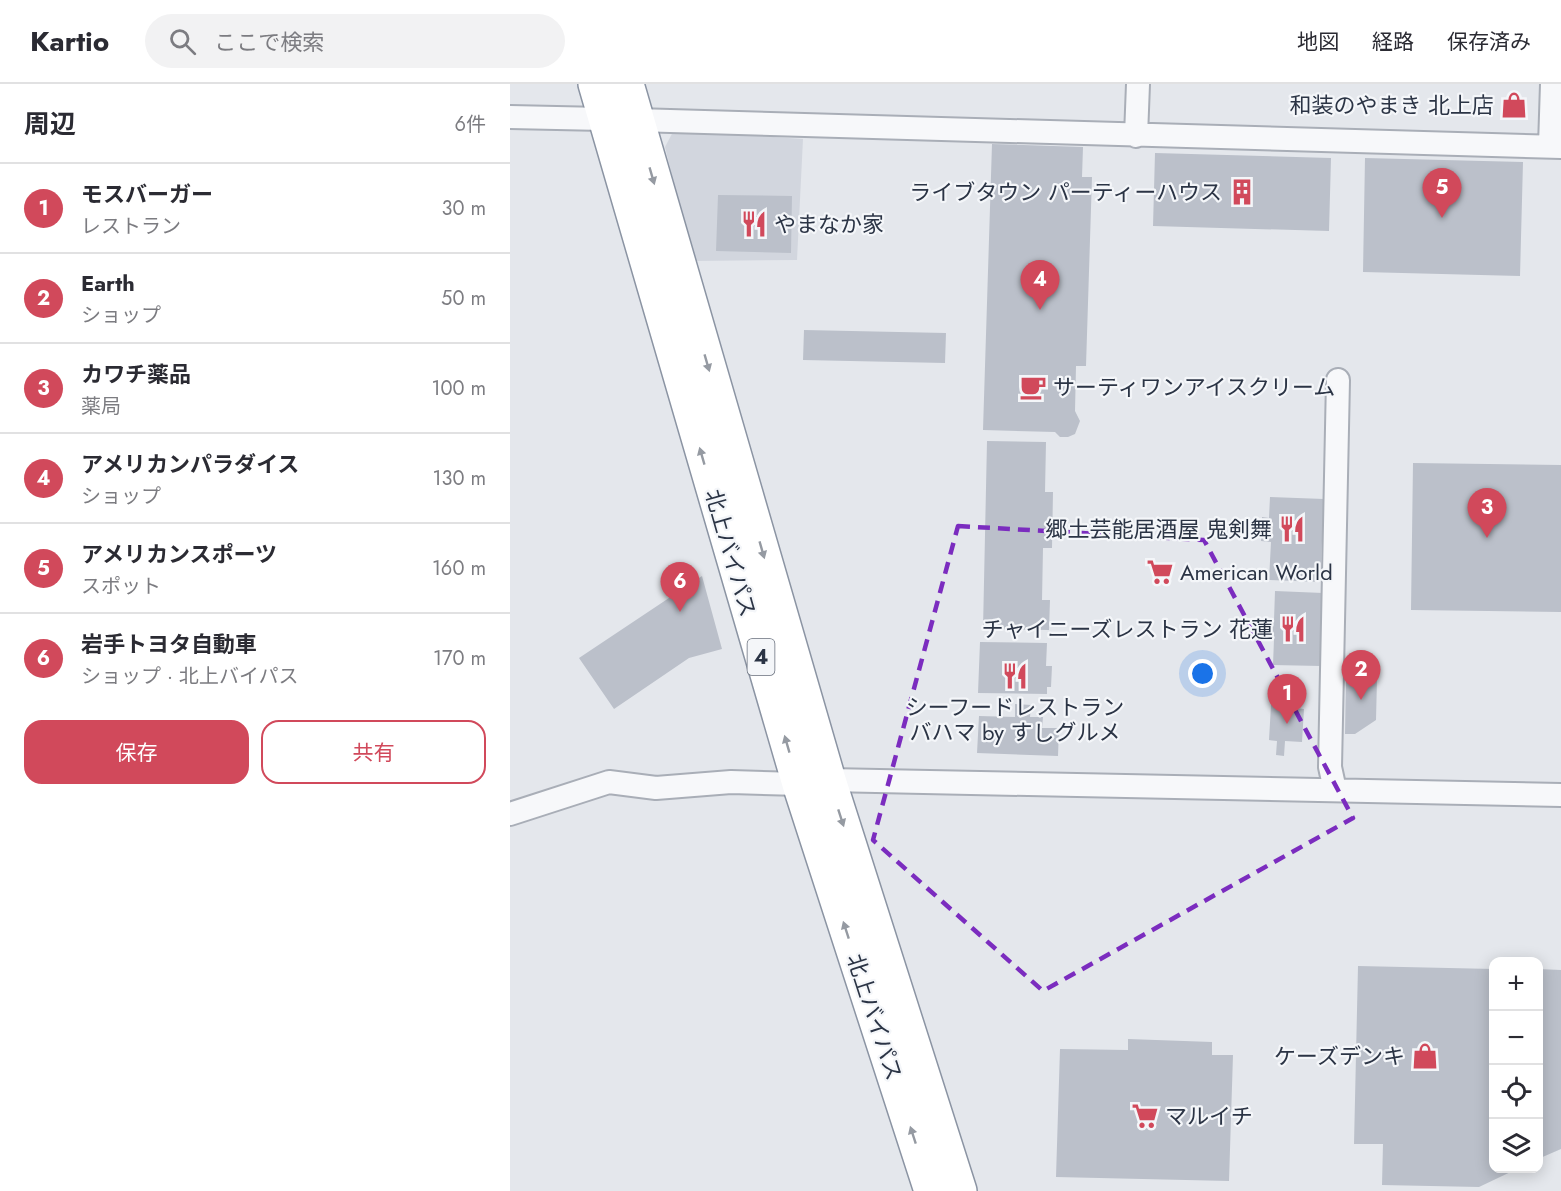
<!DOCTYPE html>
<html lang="ja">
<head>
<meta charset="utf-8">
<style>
  :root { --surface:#fff; --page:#f2f2f3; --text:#2b2b33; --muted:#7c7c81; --line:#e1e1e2; --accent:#d1495b }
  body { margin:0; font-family:Jost,"Noto Sans JP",sans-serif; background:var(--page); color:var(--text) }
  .controls { position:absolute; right:18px; bottom:18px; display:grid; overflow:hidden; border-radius:12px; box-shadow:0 3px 15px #0003 }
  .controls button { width:54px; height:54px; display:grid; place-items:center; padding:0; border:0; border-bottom:2px solid var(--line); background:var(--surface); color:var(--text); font:30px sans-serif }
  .you { position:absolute; left:693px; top:590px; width:21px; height:21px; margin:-15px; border:4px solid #fff; border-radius:50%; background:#1a73e8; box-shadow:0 0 0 9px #1a73e833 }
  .badge { display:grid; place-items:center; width:39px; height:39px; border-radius:50%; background:var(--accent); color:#fff; font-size:20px; font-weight:700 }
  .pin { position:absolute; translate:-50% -50px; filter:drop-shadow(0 2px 3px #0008) }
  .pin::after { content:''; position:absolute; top:32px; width:21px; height:18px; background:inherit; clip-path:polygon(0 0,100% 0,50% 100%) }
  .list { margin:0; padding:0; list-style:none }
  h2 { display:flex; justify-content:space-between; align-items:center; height:78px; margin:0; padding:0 24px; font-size:26px }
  h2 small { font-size:20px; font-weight:400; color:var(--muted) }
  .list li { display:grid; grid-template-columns:39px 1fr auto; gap:18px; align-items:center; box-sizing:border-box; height:90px; padding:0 24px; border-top:2px solid var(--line) }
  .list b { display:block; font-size:22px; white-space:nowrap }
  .list p { margin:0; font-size:20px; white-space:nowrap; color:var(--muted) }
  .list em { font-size:20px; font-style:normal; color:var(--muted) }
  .actions { display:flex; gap:12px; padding:18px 24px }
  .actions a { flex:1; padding:14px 0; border:2px solid var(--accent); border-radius:18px; text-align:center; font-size:21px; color:var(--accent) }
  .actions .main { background:var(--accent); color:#fff }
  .icon { flex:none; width:33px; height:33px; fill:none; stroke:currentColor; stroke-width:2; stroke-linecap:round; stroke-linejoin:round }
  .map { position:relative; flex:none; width:1051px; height:1107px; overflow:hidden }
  header { display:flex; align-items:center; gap:36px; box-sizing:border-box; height:84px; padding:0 30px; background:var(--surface); border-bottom:2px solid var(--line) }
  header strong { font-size:28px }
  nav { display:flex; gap:33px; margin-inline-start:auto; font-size:21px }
  .search { width:420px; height:54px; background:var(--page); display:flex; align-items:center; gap:15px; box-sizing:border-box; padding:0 21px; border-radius:33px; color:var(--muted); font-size:22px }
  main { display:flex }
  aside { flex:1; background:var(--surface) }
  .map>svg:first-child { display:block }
</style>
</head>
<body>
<header>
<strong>Kartio</strong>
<div class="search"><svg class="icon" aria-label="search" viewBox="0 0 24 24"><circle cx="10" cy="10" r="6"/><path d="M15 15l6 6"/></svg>ここで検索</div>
<nav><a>地図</a><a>経路</a><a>保存済み</a></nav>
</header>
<main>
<aside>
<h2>周辺<small>6件</small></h2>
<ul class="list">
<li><span class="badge">1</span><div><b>モスバーガー</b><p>レストラン</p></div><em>30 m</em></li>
<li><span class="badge">2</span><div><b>Earth</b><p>ショップ</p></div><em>50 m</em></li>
<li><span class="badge">3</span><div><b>カワチ薬品</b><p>薬局</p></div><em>100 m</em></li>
<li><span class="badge">4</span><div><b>アメリカンパラダイス</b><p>ショップ</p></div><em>130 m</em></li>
<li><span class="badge">5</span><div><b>アメリカンスポーツ</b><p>スポット</p></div><em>160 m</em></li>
<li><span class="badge">6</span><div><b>岩手トヨタ自動車</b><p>ショップ · 北上バイパス</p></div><em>170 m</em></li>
</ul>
<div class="actions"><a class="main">保存</a><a>共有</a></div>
</aside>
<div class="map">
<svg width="1051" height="1107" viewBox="0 0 1051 1107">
  <rect width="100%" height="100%" fill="#e4e7ec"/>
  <!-- built -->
  <path fill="#d2d6de" d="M 164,46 L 293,55 L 287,176 L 183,177 L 155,63 Z"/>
  <!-- building -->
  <path fill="#bbc0ca" d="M 482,60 L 573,63 L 572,93 L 582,93 L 576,282 L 566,282 L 565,327 L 570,337 L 565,350 L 558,353 L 550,353 L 545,348 L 473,346 Z
    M 645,69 L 821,74 L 819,147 L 643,142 Z
    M 855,74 L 1013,78 L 1010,192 L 853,188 Z
    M 208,111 L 282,112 L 281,169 L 206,167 Z
    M 294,246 L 436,249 L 435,279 L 293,276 Z
    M 477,357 L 536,358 L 535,408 L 543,408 L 542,464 L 533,464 L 532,516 L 540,516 L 539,546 L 473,545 Z
    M 903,379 L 1051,381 L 1051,528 L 901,526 Z
    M 760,413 L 814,415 L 810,498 L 759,496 L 761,458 L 751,457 L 752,433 L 759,434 Z
    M 192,492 L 212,565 L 179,574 L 104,625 L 69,574 Z
    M 765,507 L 813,509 L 811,582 L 763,581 L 764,555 L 754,555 L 755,535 L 764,536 Z
    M 470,558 L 537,559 L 536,582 L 542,582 L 541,603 L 537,603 L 537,610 L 468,609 Z
    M 836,594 L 867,595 L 866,636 L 845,650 L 835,650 Z
    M 762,604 L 786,605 L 785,624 L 794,625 L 792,658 L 775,657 L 774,672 L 766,671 L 767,657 L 759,656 Z
    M 505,620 L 521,621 L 520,633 L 533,633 L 532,644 L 549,644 L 548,672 L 467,669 L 469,632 L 505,633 Z
    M 848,882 L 984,885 L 984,1084 L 1009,1084 L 969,1103 L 872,1101 L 873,1060 L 844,1060 Z
    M 1028,885 L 1051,886 L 1051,1065 L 1028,1075 Z
    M 618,955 L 702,958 L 702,971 L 723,971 L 719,1097 L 546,1093 L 550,965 L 618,966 Z"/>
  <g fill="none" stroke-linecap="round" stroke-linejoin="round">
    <!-- minor casing -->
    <g stroke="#a9aeb7" stroke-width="26">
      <path id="minor" d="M 0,33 L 93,35
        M 126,36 L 1051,63
        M 626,52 L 628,0
        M 1040,62 L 1042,0
        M 825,706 L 820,683 L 828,296
        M 0,730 L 99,698 L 146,704 L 221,698 L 289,700 L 319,696 L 1051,711"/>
    </g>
    <!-- highway casing -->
    <g stroke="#8b94a3" stroke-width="36">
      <path id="highway" d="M 85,0 L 289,700 L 421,1107
        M 117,0 L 319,696 L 450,1107"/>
    </g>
    <!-- minor -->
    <use href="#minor" stroke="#f7f8fa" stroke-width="22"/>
    <!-- highway -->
    <use href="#highway" stroke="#fff" stroke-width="33"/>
  </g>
  <!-- one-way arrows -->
  <defs><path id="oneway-solid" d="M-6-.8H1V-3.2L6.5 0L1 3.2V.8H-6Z" transform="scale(1.5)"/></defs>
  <g fill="#959aa2">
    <use href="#oneway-solid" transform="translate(142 92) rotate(74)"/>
    <use href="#oneway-solid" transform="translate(197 279) rotate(74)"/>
    <use href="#oneway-solid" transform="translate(192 372) rotate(-106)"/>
    <use href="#oneway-solid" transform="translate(252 466) rotate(74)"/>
    <use href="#oneway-solid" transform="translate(277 660) rotate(-106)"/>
    <use href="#oneway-solid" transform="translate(331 734) rotate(72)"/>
    <use href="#oneway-solid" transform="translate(336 846) rotate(-108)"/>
    <use href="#oneway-solid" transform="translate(403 1051) rotate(-108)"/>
  </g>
  <!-- marked area -->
  <path fill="none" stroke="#7b2cbf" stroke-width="4.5" stroke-dasharray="12 8" stroke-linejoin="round" d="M 448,442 L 694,456 L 843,734 L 533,907 L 363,756 Z"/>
  <!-- icons -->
  <defs>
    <g id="shop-bare" transform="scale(2.07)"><path d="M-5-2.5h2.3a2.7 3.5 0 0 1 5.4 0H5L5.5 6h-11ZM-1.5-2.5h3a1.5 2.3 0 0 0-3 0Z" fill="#d1495b" stroke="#f4f6f9" stroke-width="2.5" paint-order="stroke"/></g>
    <g id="building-bare" transform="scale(2.07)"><path d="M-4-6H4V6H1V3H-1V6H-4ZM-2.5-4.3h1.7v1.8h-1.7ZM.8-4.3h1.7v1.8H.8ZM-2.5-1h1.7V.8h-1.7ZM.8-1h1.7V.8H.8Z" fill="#d1495b" stroke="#f4f6f9" stroke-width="2.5" paint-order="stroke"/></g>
    <g id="restaurant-bare" transform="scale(2.07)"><path d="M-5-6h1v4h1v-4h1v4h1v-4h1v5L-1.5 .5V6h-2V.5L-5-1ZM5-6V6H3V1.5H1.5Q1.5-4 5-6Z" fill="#d1495b" stroke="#f4f6f9" stroke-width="2.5" paint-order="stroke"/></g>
    <g id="cafe-bare" transform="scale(2.07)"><path d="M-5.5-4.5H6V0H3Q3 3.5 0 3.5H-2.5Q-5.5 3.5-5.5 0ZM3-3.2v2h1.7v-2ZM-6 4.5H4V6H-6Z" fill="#d1495b" stroke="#f4f6f9" stroke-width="2.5" paint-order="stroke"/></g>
    <g id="supermarket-bare" transform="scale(2.07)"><path d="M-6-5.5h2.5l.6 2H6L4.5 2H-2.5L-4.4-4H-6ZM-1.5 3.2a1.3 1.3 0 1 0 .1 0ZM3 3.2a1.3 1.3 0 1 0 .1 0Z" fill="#d1495b" stroke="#f4f6f9" stroke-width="2.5" paint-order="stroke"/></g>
  </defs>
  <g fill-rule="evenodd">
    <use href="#shop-bare" x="1004" y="21"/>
    <use href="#building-bare" x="732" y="108"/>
    <use href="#restaurant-bare" x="244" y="140"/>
    <use href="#cafe-bare" x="523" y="303"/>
    <use href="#restaurant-bare" x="782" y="445"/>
    <use href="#supermarket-bare" x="650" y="488"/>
    <use href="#restaurant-bare" x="783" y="545"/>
    <use href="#restaurant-bare" x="505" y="592"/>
    <use href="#shop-bare" x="915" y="972"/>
    <use href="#supermarket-bare" x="635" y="1032"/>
  </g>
  <g text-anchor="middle" stroke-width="4.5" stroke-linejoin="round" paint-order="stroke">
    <!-- shield labels -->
    <rect fill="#f4f6f9" stroke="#676e7b" stroke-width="1.5" x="237.5" y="555" width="27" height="36" rx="4.5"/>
    <g font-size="21" font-weight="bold" fill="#2b3445">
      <text x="251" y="580">4</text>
    </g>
    <!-- poi labels -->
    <g font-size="22" fill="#2b3445" stroke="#f4f6f9" text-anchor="end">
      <text x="984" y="29">和装のやまき 北上店</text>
      <text x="712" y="116">ライブタウン パーティーハウス</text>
      <text x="264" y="148" text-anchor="start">やまなか家</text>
      <text x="543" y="311" text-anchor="start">サーティワンアイスクリーム</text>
      <text x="762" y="453">郷土芸能居酒屋 鬼剣舞</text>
      <text x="670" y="496" text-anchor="start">American World</text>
      <text x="763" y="553">チャイニーズレストラン 花蓮</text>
      <text x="505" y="631" text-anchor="middle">シーフードレストラン<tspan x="505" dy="25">バハマ by すしグルメ</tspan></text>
      <text x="895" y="980">ケーズデンキ</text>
      <text x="655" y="1040" text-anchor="start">マルイチ</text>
    </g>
    <!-- street labels -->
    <g font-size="22" fill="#2b3445" stroke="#f4f6f9">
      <text transform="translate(221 469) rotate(74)" y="8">北上バイパス</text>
      <text transform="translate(365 933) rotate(72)" y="8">北上バイパス</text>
    </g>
  </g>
</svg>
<div class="controls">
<button>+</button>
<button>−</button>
<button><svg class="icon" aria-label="locate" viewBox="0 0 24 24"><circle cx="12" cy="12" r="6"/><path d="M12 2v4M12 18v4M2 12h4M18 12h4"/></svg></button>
<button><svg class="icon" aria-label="layers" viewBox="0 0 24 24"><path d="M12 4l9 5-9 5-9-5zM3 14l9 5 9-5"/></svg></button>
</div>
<div class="you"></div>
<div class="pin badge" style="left:777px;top:640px">1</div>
<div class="pin badge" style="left:851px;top:616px">2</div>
<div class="pin badge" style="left:977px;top:454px">3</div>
<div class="pin badge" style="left:530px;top:226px">4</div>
<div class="pin badge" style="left:932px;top:134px">5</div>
<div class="pin badge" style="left:170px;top:528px">6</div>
</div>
</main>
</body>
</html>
